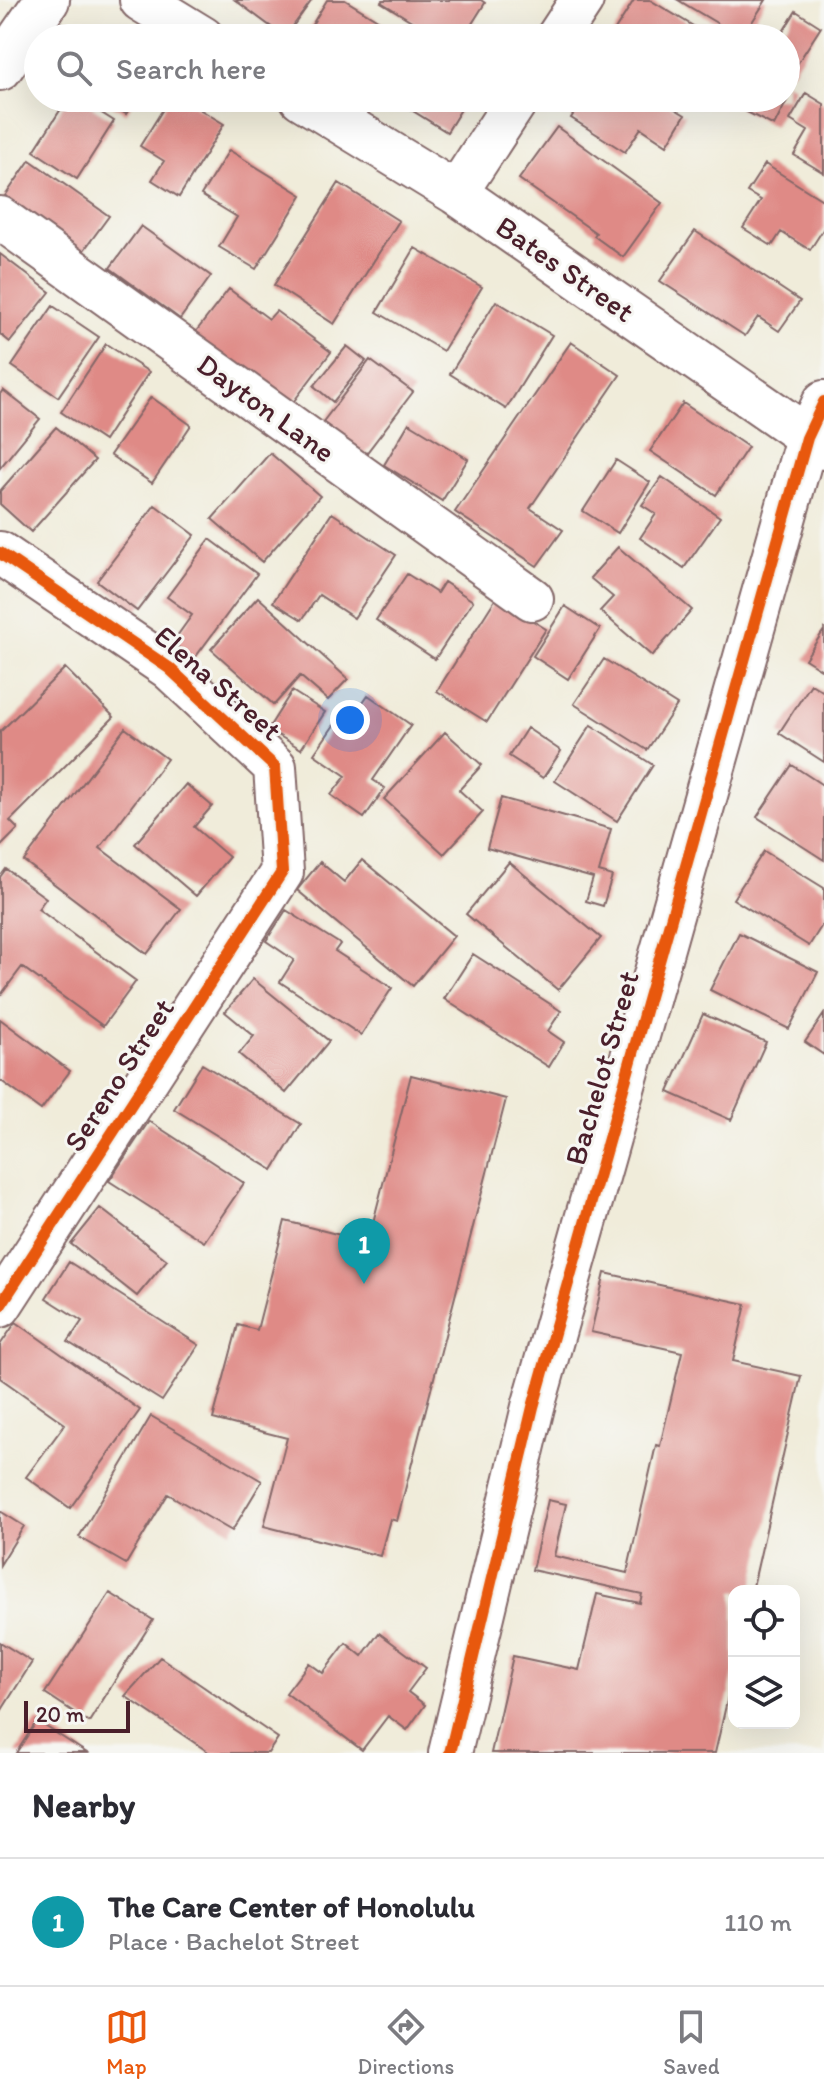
<!DOCTYPE html>
<html lang="en">
<head>
<meta charset="utf-8">
<style>
  :root { --surface:#fff; --page:#f7f7f7; --text:#2b2b33; --muted:#7c7c81; --line:#e1e1e2; --accent:#ea580c }
  body { margin:0; font-family:Itim,sans-serif; background:var(--page); color:var(--text) }
  .controls { position:absolute; right:24px; bottom:24px; display:grid; overflow:hidden; border-radius:16px; box-shadow:0 8px 32px #0002 }
  .controls button { width:72px; height:72px; display:grid; place-items:center; padding:0; border:0; border-bottom:2px solid var(--line); background:var(--surface); color:var(--text); font:40px sans-serif }
  .scale { position:absolute; left:24px; bottom:20px; width:106px; box-sizing:border-box; padding-left:8px; border:4px solid #4a1f2b; border-top:0; font-size:22px; line-height:28px; white-space:nowrap; color:#4a1f2b; -webkit-text-stroke:6px #f6f6f2; paint-order:stroke }
  .you { position:absolute; left:350px; top:720px; width:28px; height:28px; margin:-20px; border:6px solid #fff; border-radius:50%; background:#1a73e8; box-shadow:0 0 0 12px #1a73e833 }
  .badge { display:grid; place-items:center; width:52px; height:52px; border-radius:50%; background:var(--accent); color:#fff; font-size:26px; font-weight:700 }
  .pin { position:absolute; translate:-50% -66px; filter:drop-shadow(0 2px 4px #0008) }
  .pin::after { content:''; position:absolute; top:42px; width:28px; height:24px; background:inherit; clip-path:polygon(0 0,100% 0,50% 100%) }
  .list { margin:0; padding:0; list-style:none }
  h2 { display:flex; justify-content:space-between; align-items:center; height:104px; margin:0; padding:0 32px; font-size:34px }
  h2 small { font-size:26px; font-weight:400; color:var(--muted) }
  .list li { display:grid; grid-template-columns:52px 1fr auto; gap:24px; align-items:center; box-sizing:border-box; height:128px; padding:0 32px; border-top:2px solid var(--line) }
  .list b { display:block; font-size:30px; white-space:nowrap }
  .list p { margin:0; font-size:26px; white-space:nowrap; color:var(--muted) }
  .list em { font-size:26px; font-style:normal; color:var(--muted) }
  .icon { flex:none; width:44px; height:44px; fill:none; stroke:currentColor; stroke-width:2; stroke-linecap:round; stroke-linejoin:round }
  .map { position:relative; flex:none; width:824px; height:1753px; overflow:hidden }
  .search { position:absolute; background:var(--surface); box-shadow:0 8px 32px #0002; left:24px; right:24px; top:24px; height:88px; display:flex; align-items:center; gap:20px; box-sizing:border-box; padding:0 28px; border-radius:44px; color:var(--muted); font-size:30px }
  .sheet { height:232px; background:var(--surface) }
  nav { display:flex; justify-content:space-around; align-items:center; box-sizing:border-box; height:112px; border-top:2px solid var(--line); background:var(--surface); font-size:22px; color:var(--muted) }
  nav a { display:grid; justify-items:center; gap:4px }
  nav .on { color:var(--accent) }
  .map>svg:first-child { display:block }
</style>
</head>
<body>
<div class="map">
<svg width="824" height="1753" viewBox="0 0 824 1753">
  <rect width="100%" height="100%" fill="#f6f6f2"/>
  <filter id="ink" filterUnits="userSpaceOnUse"><feTurbulence type="fractalNoise" baseFrequency=".0125" numOctaves="2"/><feDisplacementMap in="SourceGraphic" scale="16" xChannelSelector="R" yChannelSelector="G"/><feConvolveMatrix kernelMatrix="1 2 1 2 8 2 1 2 1" color-interpolation-filters="sRGB"/></filter>
  <filter id="wash" filterUnits="userSpaceOnUse"><feTurbulence type="fractalNoise" baseFrequency=".006" numOctaves="4" result="noise"/><feDisplacementMap in="SourceGraphic" scale="32" xChannelSelector="R" yChannelSelector="G"/><feGaussianBlur stdDeviation="1.8" result="paint"/><feColorMatrix in="noise" values="0 0 0 0 0 0 0 0 0 0 0 0 0 0 0 0 0 1.4 0 .05"/><feComposite in="paint" operator="in"/></filter>
  <g filter="url(#wash)">
    <rect width="100%" height="100%" fill="#f0ecda"/>
    <g id="blocks">
      <!-- building -->
      <path fill="#df8a86" d="M 235,0 L 312,0 L 285,37 Z
        M 327,0 L 345,0 L 407,38 L 304,38 Z
        M 383,0 L 481,0 L 485,3 L 463,38 L 439,38 L 381,2 Z
        M 634,0 L 650,0 L 713,38 L 610,38 Z
        M 678,0 L 766,0 L 742,38 Z
        M 796,11 L 821,27 L 792,72 L 786,69 L 786,38 L 779,38 Z
        M 118,28 L 135,38 L 112,38 Z
        M 786,83 L 794,87 L 774,126 L 739,108 L 745,98 L 786,98 Z
        M 806,93 L 824,104 L 824,173 L 794,155 L 808,131 L 790,120 Z
        M 68,98 L 78,98 L 114,121 L 77,179 L 34,151 Z
        M 101,98 L 136,98 L 126,114 Z
        M 170,98 L 181,98 L 224,124 L 179,197 L 152,180 L 164,161 L 140,146 Z
        M 392,98 L 468,98 L 447,132 Z
        M 584,98 L 657,98 L 685,115 L 667,145 L 641,128 L 625,152 L 571,118 Z
        M 557,127 L 662,203 L 623,257 L 594,236 L 596,233 L 519,179 Z
        M 229,150 L 302,195 L 256,269 L 219,247 L 237,217 L 201,195 Z
        M 30,160 L 109,216 L 81,254 L 3,199 Z
        M 765,164 L 824,201 L 824,228 L 810,250 L 781,232 L 772,246 L 743,228 L 761,200 L 747,192 Z
        M 339,183 L 399,221 L 334,324 L 274,285 Z
        M 141,226 L 211,276 L 180,319 L 110,268 Z
        M 695,231 L 800,301 L 779,331 L 758,317 L 745,336 L 660,281 Z
        M 415,248 L 482,287 L 443,351 L 377,312 Z
        M 0,254 L 50,292 L 10,342 L 0,334 Z
        M 229,289 L 269,319 L 276,311 L 331,352 L 291,405 L 191,338 Z
        M 496,301 L 552,335 L 506,409 L 450,374 Z
        M 53,306 L 99,337 L 58,397 L 12,366 Z
        M 571,342 L 620,375 L 530,508 L 563,530 L 537,566 L 455,512 Z
        M 106,344 L 149,372 L 104,441 L 61,412 Z
        M 347,346 L 366,361 L 333,402 L 314,386 Z
        M 370,360 L 413,392 L 365,455 L 322,423 Z
        M 3,390 L 40,419 L 0,468 L 0,394 Z
        M 151,397 L 191,425 L 152,483 L 110,455 Z
        M 683,403 L 748,447 L 716,495 L 650,451 Z
        M 409,423 L 468,459 L 442,501 L 384,465 Z
        M 56,427 L 95,460 L 31,532 L 0,504 L 0,491 Z
        M 270,453 L 320,496 L 262,562 L 212,519 Z
        M 616,460 L 650,482 L 618,533 L 583,511 Z
        M 662,477 L 720,517 L 684,568 L 640,538 L 656,514 L 642,505 Z
        M 155,505 L 195,535 L 137,611 L 97,581 Z
        M 332,513 L 396,555 L 354,618 L 319,595 L 302,620 L 273,602 Z
        M 210,539 L 257,574 L 194,659 L 172,643 L 192,615 L 167,597 Z
        M 618,547 L 692,610 L 652,656 L 600,611 L 613,597 L 590,578 Z
        M 407,574 L 437,593 L 444,582 L 473,601 L 435,659 L 376,620 Z
        M 258,597 L 348,679 L 328,700 L 300,676 L 274,705 L 211,649 Z
        M 496,598 L 546,629 L 487,722 L 437,691 Z
        M 565,606 L 600,629 L 568,679 L 533,656 Z
        M 824,630 L 824,671 L 805,659 Z
        M 604,659 L 677,705 L 647,750 L 574,704 Z
        M 65,668 L 114,717 L 10,821 L 18,829 L 0,847 L 0,732 Z
        M 811,684 L 824,692 L 824,762 L 779,733 Z
        M 292,691 L 325,712 L 301,749 L 268,729 Z
        M 368,695 L 411,725 L 373,780 L 385,788 L 364,818 L 331,795 L 346,776 L 314,754 L 341,715 L 349,722 Z
        M 591,725 L 653,765 L 617,821 L 555,781 Z
        M 125,728 L 167,759 L 100,848 L 181,909 L 147,954 L 24,861 Z
        M 527,728 L 561,751 L 543,778 L 509,756 Z
        M 445,732 L 482,765 L 459,790 L 483,812 L 444,854 L 384,799 Z
        M 792,765 L 824,786 L 824,860 L 757,817 Z
        M 186,784 L 212,806 L 194,827 L 229,857 L 196,896 L 135,844 Z
        M 501,798 L 611,829 L 599,872 L 612,876 L 603,906 L 586,901 L 593,878 L 487,848 Z
        M 764,851 L 824,888 L 824,922 L 809,946 L 733,899 Z
        M 362,860 L 454,936 L 413,986 L 297,890 L 320,862 L 344,882 Z
        M 509,862 L 601,938 L 558,990 L 466,914 Z
        M 6,869 L 46,898 L 38,909 L 136,981 L 103,1026 L 22,967 L 0,996 L 0,877 Z
        M 286,910 L 340,944 L 335,951 L 392,988 L 361,1035 L 280,982 L 294,960 L 266,941 Z
        M 739,933 L 818,972 L 789,1029 L 710,990 Z
        M 473,954 L 561,1011 L 548,1031 L 564,1042 L 549,1067 L 444,999 Z
        M 253,979 L 329,1041 L 286,1093 L 239,1054 L 254,1036 L 225,1012 Z
        M 703,1014 L 766,1042 L 731,1120 L 668,1092 Z
        M 824,1014 L 824,1055 L 805,1042 Z
        M 0,1019 L 70,1071 L 41,1110 L 0,1080 Z
        M 202,1064 L 301,1124 L 273,1170 L 174,1109 Z
        M 411,1075 L 506,1099 L 397,1521 L 390,1519 L 380,1556 L 264,1526 L 287,1438 L 213,1419 L 238,1325 L 257,1330 L 285,1221 L 368,1242 Z
        M 149,1121 L 244,1183 L 204,1242 L 109,1181 Z
        M 100,1208 L 167,1260 L 137,1296 L 71,1244 Z
        M 69,1262 L 199,1345 L 162,1401 L 68,1342 L 82,1321 L 46,1298 Z
        M 605,1273 L 746,1304 L 733,1361 L 801,1376 L 752,1591 L 734,1591 L 734,1671 L 715,1753 L 491,1753 L 513,1656 L 579,1670 L 597,1594 L 640,1603 L 642,1594 L 532,1570 L 548,1500 L 566,1504 L 554,1556 L 627,1573 L 656,1445 L 660,1446 L 682,1352 L 591,1332 Z
        M 16,1322 L 140,1410 L 70,1508 L 26,1477 L 65,1424 L 0,1378 L 0,1345 Z
        M 151,1416 L 262,1481 L 232,1531 L 168,1494 L 126,1564 L 79,1537 Z
        M 0,1511 L 24,1526 L 0,1565 Z
        M 110,1593 L 153,1620 L 89,1722 L 45,1693 Z
        M 379,1633 L 426,1668 L 408,1692 L 425,1705 L 407,1730 L 388,1716 L 362,1750 L 286,1693 L 309,1663 L 323,1673 L 346,1643 L 362,1656 Z
        M 0,1642 L 32,1662 L 0,1713 Z
        M 160,1657 L 278,1738 L 268,1753 L 210,1753 L 125,1696 Z
        M 37,1721 L 87,1753 L 16,1753 Z"/>
    </g>
  </g>
  <g filter="url(#ink)">
    <use href="#blocks" fill-opacity="0" stroke="#846768" stroke-width="2"/>
    <g fill="none" stroke-linecap="round" stroke-linejoin="round">
      <!-- minor casing -->
      <g stroke="#846768" stroke-width="46">
        <path id="minor" d="M 141,0 L 203,38
          M 557,38 L 582,0
          M 301,98 L 456,193 L 824,448
          M 456,193 L 518,98
          M 0,218 L 532,599
          M 0,553 L 169,668 L 275,767 L 282,872 L 0,1306
          M 450,1753 L 533,1407 L 807,438 L 824,402"/>
      </g>
      <!-- tertiary casing -->
      <g stroke="#846768" stroke-width="48">
        <path id="tertiary" d="M 0,68 L 47,0"/>
      </g>
      <!-- minor -->
      <use href="#minor" stroke="#fff" stroke-width="42"/>
      <!-- tertiary -->
      <use href="#tertiary" stroke="#fff" stroke-width="44"/>
      <!-- cycleway casing -->
      <g stroke="#f6f6f2" stroke-width="17">
        <path id="cycleway" d="M 0,553 L 169,668 L 275,767 L 282,872 L 0,1306
          M 450,1753 L 533,1407 L 807,438 L 824,402"/>
      </g>
      <!-- cycleway -->
      <use href="#cycleway" stroke="#e8590c" stroke-width="12"/>
    </g>
  </g>
  <g text-anchor="middle" stroke-width="6" stroke-linejoin="round" paint-order="stroke">
    <!-- street labels -->
    <g font-size="30" fill="#4a1f2b" stroke="#f6f6f2">
      <text transform="translate(565 269) rotate(35)" y="10">Bates Street</text>
      <text transform="translate(266 408) rotate(36)" y="10">Dayton Lane</text>
      <text transform="translate(218 683) rotate(41)" y="10">Elena Street</text>
      <text transform="translate(602 1068) rotate(-74)" y="10">Bachelot Street</text>
      <text transform="translate(119 1075) rotate(-57)" y="10">Sereno Street</text>
    </g>
  </g>
</svg>
<div class="controls">
<button><svg class="icon" aria-label="locate" viewBox="0 0 24 24"><circle cx="12" cy="12" r="6"/><path d="M12 2v4M12 18v4M2 12h4M18 12h4"/></svg></button>
<button><svg class="icon" aria-label="layers" viewBox="0 0 24 24"><path d="M12 4l9 5-9 5-9-5zM3 14l9 5 9-5"/></svg></button>
</div>
<div class="scale">20 m</div>
<div class="you"></div>
<div class="pin badge" style="left:364px;top:1284px;background:#0f9aa8">1</div>
<div class="search"><svg class="icon" aria-label="search" viewBox="0 0 24 24"><circle cx="10" cy="10" r="6"/><path d="M15 15l6 6"/></svg>Search here</div>
</div>
<section class="sheet">
<h2>Nearby<small></small></h2>
<ul class="list">
<li><span class="badge" style="background:#0f9aa8">1</span><div><b>The Care Center of Honolulu</b><p>Place · Bachelot Street</p></div><em>110 m</em></li>
</ul>
</section>
<nav>
<a class="on"><svg class="icon" aria-label="map" viewBox="0 0 24 24"><path d="M3 6l6-2 6 2 6-2v14l-6 2-6-2-6 2zM9 4v14M15 6v14"/></svg>Map</a>
<a><svg class="icon" aria-label="directions" viewBox="0 0 24 24"><path d="M12 3l9 9-9 9-9-9zM9 14v-3h6M13 9l2 2-2 2"/></svg>Directions</a>
<a><svg class="icon" aria-label="saved" viewBox="0 0 24 24"><path d="M7 4h10v16l-5-4-5 4z"/></svg>Saved</a>
</nav>
</body>
</html>
